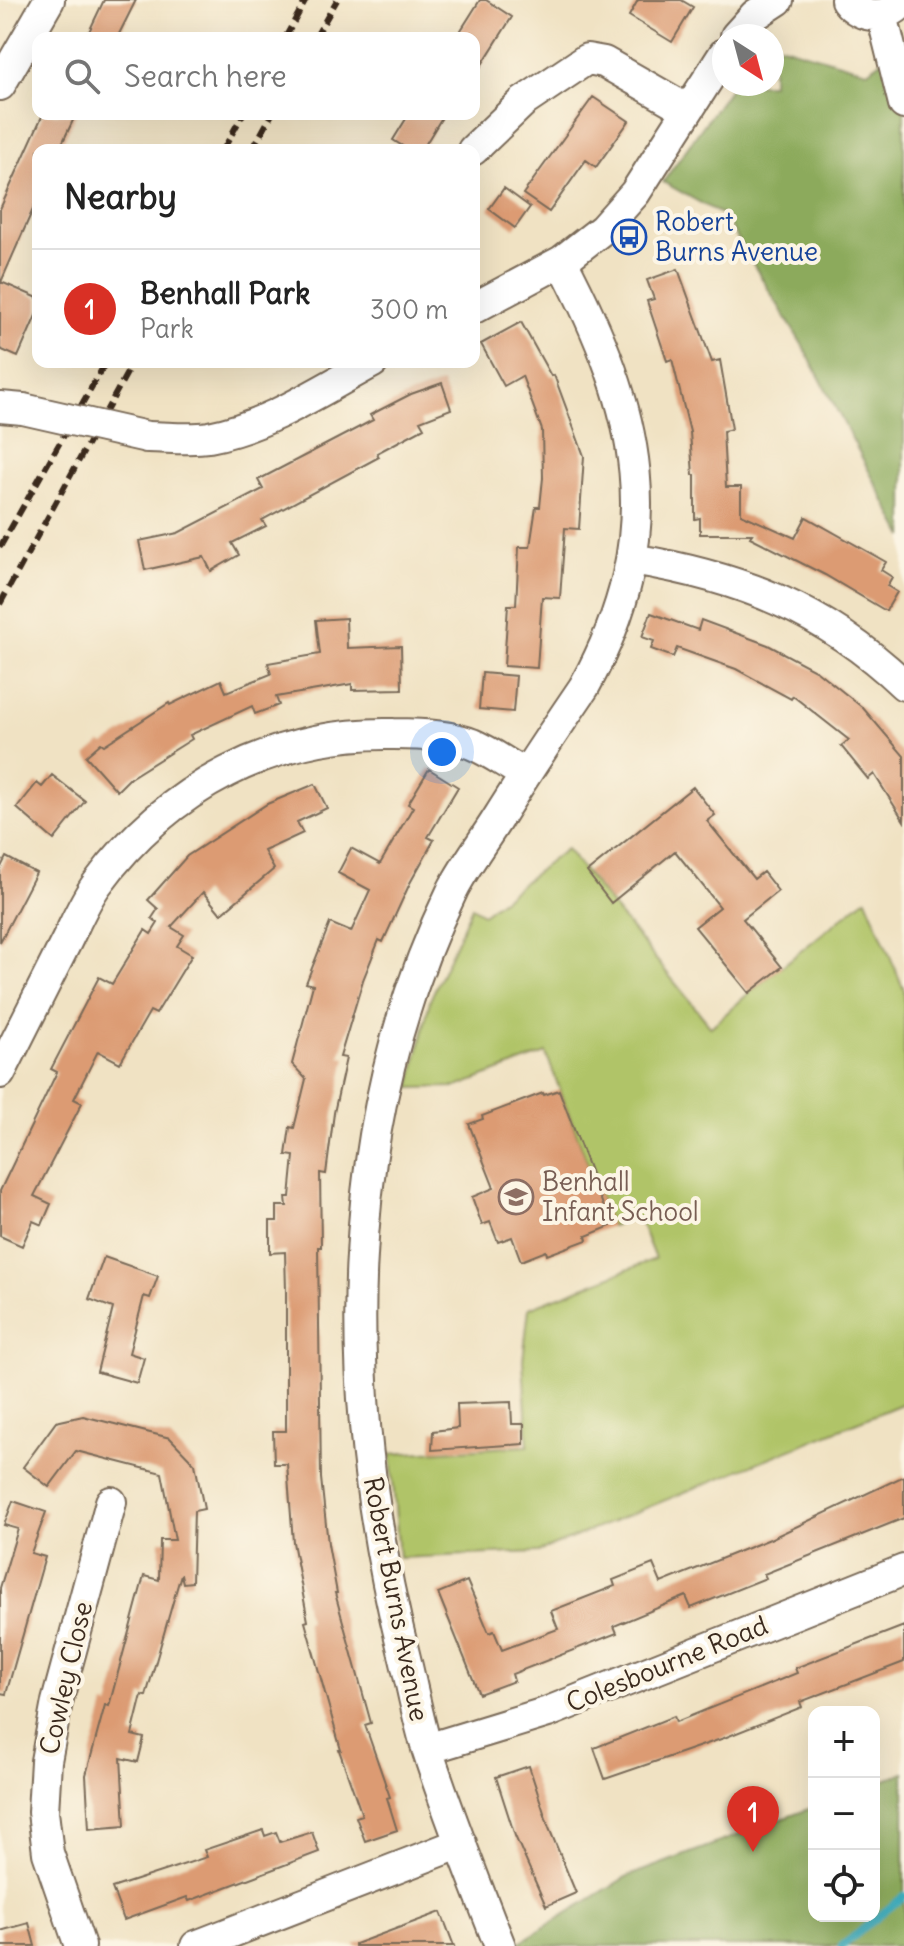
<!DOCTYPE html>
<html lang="en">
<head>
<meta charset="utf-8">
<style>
  :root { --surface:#fff; --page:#f6f6f6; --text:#222; --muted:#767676; --line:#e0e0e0; --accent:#d93025 }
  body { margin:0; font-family:Delius,sans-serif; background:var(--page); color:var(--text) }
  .controls { position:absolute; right:24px; bottom:24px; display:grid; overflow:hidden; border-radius:16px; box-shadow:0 8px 32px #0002 }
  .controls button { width:72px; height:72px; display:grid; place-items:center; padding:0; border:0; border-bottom:2px solid var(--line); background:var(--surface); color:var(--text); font:40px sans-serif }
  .compass { position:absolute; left:712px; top:24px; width:72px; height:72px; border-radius:50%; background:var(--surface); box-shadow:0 8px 32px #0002; rotate:144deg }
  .you { position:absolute; left:442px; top:752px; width:28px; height:28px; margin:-20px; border:6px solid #fff; border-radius:50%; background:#1a73e8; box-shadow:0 0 0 12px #1a73e833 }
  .badge { display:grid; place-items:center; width:52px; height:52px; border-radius:50%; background:var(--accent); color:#fff; font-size:26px; font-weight:700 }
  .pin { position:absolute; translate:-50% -66px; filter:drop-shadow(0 2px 4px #0008) }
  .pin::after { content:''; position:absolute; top:42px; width:28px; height:24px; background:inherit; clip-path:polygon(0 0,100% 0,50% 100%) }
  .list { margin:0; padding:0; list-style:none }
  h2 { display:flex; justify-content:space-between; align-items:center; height:104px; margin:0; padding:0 32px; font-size:34px }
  h2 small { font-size:26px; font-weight:400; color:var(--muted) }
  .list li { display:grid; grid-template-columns:52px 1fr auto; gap:24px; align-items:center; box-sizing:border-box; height:120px; padding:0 32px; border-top:2px solid var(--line) }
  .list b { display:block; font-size:30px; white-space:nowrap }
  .list p { margin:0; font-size:26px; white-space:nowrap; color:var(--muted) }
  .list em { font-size:26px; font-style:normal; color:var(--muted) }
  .icon { flex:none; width:44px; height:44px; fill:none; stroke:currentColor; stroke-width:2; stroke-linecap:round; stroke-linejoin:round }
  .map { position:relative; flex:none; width:904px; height:1946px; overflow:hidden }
  .search { position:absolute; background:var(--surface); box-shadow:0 8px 32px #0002; left:32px; top:32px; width:448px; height:88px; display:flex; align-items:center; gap:20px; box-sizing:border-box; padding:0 28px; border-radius:16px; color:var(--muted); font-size:30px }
  .panel { position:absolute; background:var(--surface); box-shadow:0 8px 32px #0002; left:32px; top:144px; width:448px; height:224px; border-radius:16px }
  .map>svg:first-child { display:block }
</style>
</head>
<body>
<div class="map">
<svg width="904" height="1946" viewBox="0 0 904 1946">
  <rect width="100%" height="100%" fill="#fcf5e5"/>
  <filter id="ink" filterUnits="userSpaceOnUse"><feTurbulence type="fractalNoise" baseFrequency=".0125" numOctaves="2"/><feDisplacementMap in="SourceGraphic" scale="16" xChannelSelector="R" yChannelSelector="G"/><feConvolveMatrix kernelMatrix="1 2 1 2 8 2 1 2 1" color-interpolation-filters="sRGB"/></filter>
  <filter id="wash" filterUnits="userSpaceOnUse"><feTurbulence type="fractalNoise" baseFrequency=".006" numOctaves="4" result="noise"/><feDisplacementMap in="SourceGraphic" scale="32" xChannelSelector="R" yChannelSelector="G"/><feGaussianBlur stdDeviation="1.8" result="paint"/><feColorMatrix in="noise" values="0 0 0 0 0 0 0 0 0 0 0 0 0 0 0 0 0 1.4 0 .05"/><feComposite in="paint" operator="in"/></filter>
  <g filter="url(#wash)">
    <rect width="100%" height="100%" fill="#f0e2c3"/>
    <!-- green -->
    <path fill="#b0c468" stroke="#767743" stroke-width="2" d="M 566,849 L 711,1027 L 749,993 L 866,898 L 904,990 L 904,1403 L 538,1552 L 399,1558 L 391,1454 L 528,1446 L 523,1360 L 529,1308 L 655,1259 L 638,1217 L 611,1226 L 546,1053 L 457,1087 L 410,1088 L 430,1000 L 472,907 L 483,914 Z"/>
    <!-- forest -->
    <path fill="#8caa5c" stroke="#646a3d" stroke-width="2" d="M 772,43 L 867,71 L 904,46 L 904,537 L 803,346 L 724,216 L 663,182 L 733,84 L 772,84 Z
      M 904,1773 L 904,1946 L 514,1946 L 626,1877 L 814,1807 L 814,1916 L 874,1916 L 874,1784 Z"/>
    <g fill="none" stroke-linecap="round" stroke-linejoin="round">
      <!-- stream -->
      <path stroke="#3cabbb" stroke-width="8" d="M 842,1946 L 904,1896"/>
    </g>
    <g id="blocks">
      <!-- building -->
      <path fill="#dc9b73" d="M 104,0 L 136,0 L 117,38 L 86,38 Z
        M 480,0 L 486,0 L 512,17 L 474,77 L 474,38 L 456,38 Z
        M 638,0 L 681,0 L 693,7 L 672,42 L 629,16 Z
        M 593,97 L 629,121 L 596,167 L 586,160 L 549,212 L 523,194 Z
        M 43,114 L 76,114 L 59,150 L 38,150 L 38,198 L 1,282 L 38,298 L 38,311 L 18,357 L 0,349 L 0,209 Z
        M 409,114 L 444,114 L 422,150 L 409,150 L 393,140 Z
        M 504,188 L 530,207 L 515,228 L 489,209 Z
        M 678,269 L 712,362 L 720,360 L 732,429 L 723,431 L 726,487 L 741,487 L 741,514 L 795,538 L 806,517 L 886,562 L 881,570 L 892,577 L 887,586 L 897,592 L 886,611 L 825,575 L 750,537 L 752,534 L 700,534 L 700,518 L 695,519 L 695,475 L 693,475 L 690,432 L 672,359 L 667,361 L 647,301 L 654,299 L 647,280 Z
        M 521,322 L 551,376 L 554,375 L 584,456 L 579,529 L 565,528 L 560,598 L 542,597 L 537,668 L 504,666 L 508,605 L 516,605 L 519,547 L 530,547 L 536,507 L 540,507 L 543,478 L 542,430 L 522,376 L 504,386 L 481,344 Z
        M 442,383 L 451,409 L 420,421 L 424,428 L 377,453 L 379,457 L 262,520 L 266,526 L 232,543 L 239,555 L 211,571 L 204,557 L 145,570 L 139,541 L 178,533 L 263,489 L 258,480 L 373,420 L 370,415 L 411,394 Z
        M 651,613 L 698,630 L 701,620 L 768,645 L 817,671 L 863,708 L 904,756 L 904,821 L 874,774 L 868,779 L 841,746 L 849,740 L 793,696 L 791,699 L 736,669 L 677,648 L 673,657 L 651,649 L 654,641 L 642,637 Z
        M 346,618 L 347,648 L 401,646 L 402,689 L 352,690 L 352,684 L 276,697 L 279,705 L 255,714 L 252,706 L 190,735 L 192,739 L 130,778 L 117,791 L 86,756 L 101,743 L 104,745 L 169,703 L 170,705 L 221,680 L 226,692 L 271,674 L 268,663 L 320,654 L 316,620 Z
        M 482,673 L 516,676 L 513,712 L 479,709 Z
        M 429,769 L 458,787 L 428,837 L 434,840 L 410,883 L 383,942 L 379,940 L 363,980 L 340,1057 L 346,1058 L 334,1113 L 326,1174 L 320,1173 L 321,1247 L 318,1247 L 321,1478 L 328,1544 L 337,1593 L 335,1593 L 371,1723 L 365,1725 L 390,1797 L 387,1798 L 397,1830 L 365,1841 L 356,1817 L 362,1815 L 339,1750 L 341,1750 L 305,1622 L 308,1621 L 293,1542 L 287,1464 L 274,1464 L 273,1431 L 286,1431 L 286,1291 L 285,1252 L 270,1253 L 270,1221 L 277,1221 L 277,1206 L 287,1206 L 286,1197 L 290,1197 L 294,1156 L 286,1155 L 290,1127 L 294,1128 L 306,1079 L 292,1064 L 313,985 L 306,983 L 330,923 L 351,932 L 370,890 L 338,873 L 351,848 L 380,864 L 413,807 L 408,804 Z
        M 52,775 L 85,801 L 54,840 L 17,808 L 37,783 L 42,787 Z
        M 315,784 L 327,808 L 297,822 L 303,833 L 264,851 L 274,869 L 221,914 L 203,892 L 171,927 L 184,935 L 177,946 L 192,955 L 156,1014 L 150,1011 L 120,1063 L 98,1051 L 74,1099 L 82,1103 L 34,1196 L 51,1204 L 42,1225 L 33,1221 L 22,1246 L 0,1236 L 0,1191 L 57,1072 L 51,1069 L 99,977 L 112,984 L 145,930 L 151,934 L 158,923 L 152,918 L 158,909 L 148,900 L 187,856 L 267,804 Z
        M 693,787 L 715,815 L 707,821 L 754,879 L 763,872 L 778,891 L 743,919 L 782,967 L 749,993 L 695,927 L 720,907 L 675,851 L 611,903 L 587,872 Z
        M 6,857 L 36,873 L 0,942 L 0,869 Z
        M 559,1090 L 611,1226 L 586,1236 L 587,1240 L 547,1255 L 546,1251 L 521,1261 L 512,1237 L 498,1242 L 490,1222 L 482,1225 L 472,1197 L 494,1188 L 469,1124 L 483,1119 L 482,1116 L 543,1093 L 544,1095 Z
        M 104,1257 L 158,1276 L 150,1298 L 144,1296 L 129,1353 L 144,1358 L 137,1383 L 97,1372 L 113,1308 L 89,1299 Z
        M 511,1402 L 512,1424 L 524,1424 L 524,1444 L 432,1450 L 433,1431 L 458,1428 L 457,1404 Z
        M 83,1416 L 170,1438 L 195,1464 L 204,1509 L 194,1511 L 192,1582 L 183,1583 L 181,1574 L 146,1696 L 142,1695 L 132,1735 L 144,1738 L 138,1762 L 121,1758 L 125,1826 L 89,1829 L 86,1775 L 105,1705 L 109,1706 L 144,1576 L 159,1580 L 160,1540 L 175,1540 L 162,1473 L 76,1451 L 49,1487 L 23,1467 L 56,1422 Z
        M 904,1476 L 904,1518 L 764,1574 L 766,1578 L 691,1608 L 686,1596 L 614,1626 L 617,1633 L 512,1674 L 514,1681 L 479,1694 L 438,1593 L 467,1581 L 489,1633 L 494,1631 L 502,1650 L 558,1629 L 551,1611 L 615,1586 L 613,1580 L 653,1564 L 661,1583 L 770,1539 Z
        M 13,1501 L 46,1512 L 31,1553 L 45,1557 L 6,1694 L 0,1693 L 0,1588 L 18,1529 L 4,1525 Z
        M 904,1626 L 904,1662 L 800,1702 L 802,1707 L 724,1738 L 605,1779 L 594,1748 L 674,1716 L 676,1722 L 797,1673 L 795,1668 Z
        M 529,1766 L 549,1828 L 576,1893 L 546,1906 L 515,1836 L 496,1777 Z
        M 263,1830 L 265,1836 L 276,1832 L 280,1842 L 312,1832 L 319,1852 L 189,1901 L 187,1897 L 124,1920 L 112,1888 L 207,1857 L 204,1850 Z
        M 441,1912 L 454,1946 L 355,1946 L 355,1944 Z
        M 29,1923 L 35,1946 L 0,1946 L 0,1931 Z"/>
    </g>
  </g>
  <g filter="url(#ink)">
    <use href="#blocks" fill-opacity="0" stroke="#7a6a58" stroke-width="2"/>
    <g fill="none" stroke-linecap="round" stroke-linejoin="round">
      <!-- minor casing -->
      <g stroke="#7a6a58" stroke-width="34">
        <path id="minor" d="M 846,0 C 861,20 889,20 904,0
          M 882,15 L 904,104
          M 736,36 L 755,15 L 778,0
          M 0,85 L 49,0
          M 473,150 L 523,102 L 587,59 L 604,62 L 688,110
          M 474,308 L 562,261 L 603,229 L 635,193 L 724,54
          M 0,407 L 23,409
          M 147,437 C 167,437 189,440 209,437 C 268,426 321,390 373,362
          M 632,559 C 740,577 824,609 904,685
          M 0,1073 C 21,1032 42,990 63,948 C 74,927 83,903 97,884 C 167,788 275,731 394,734 C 419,734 449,735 472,744 C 491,752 508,765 525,774
          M 427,1749 L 548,1712 L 904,1570
          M 80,1946 L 48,1853 L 43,1812 L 46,1761 L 57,1702 L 111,1502
          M 196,1946 L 461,1843
          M 500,1946 C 475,1882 449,1817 428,1752 C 418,1720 412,1686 404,1654 C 341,1402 337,1127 453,889 C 465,866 482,843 496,821 C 524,776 554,731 584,687 C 670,531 640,411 562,261"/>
      </g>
      <!-- minor -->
      <use href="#minor" stroke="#fff" stroke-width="30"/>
      <!-- rail -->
      <path stroke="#3b2a1e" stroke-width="6" stroke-dasharray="12 6" stroke-linecap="butt" d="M 285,38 L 306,0
        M 315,38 L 337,0
        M 223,150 L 243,114
        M 252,150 L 272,114
        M 0,547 L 106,362
        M 0,604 L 133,362"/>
      <!-- minor-bridge casing -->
      <g stroke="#7a6a58" stroke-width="34" stroke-linecap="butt">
        <path id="minor-bridge" d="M 23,409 L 147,437"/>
      </g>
      <!-- minor-bridge -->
      <use href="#minor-bridge" stroke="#fff" stroke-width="30"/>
    </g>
  </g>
  <!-- icons -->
  <defs>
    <g id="bus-ring" transform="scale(1.8)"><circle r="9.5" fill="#fcf5e5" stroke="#1a4fb4" stroke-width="1.5"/><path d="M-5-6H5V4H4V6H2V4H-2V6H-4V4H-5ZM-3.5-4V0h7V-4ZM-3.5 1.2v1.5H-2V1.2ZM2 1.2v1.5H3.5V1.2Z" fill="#1a4fb4"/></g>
    <g id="school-ring" transform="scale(1.8)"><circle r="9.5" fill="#fcf5e5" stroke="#8d6e63" stroke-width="1.5"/><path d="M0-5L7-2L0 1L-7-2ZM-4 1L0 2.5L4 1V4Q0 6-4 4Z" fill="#8d6e63"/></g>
  </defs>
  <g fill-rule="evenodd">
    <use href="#bus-ring" x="629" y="237"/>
    <use href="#school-ring" x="516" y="1197"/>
  </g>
  <g text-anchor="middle" stroke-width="8" stroke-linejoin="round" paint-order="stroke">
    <!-- transit labels -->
    <g font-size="26" fill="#164399" stroke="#fcf5e5" text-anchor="start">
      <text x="655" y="231">Robert<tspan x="655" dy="30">Burns Avenue</tspan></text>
    </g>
    <!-- education labels -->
    <g font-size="26" fill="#785e54" stroke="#fcf5e5" text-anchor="start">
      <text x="542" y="1191">Benhall<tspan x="542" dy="30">Infant School</tspan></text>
    </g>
    <!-- street labels -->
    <g font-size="26" fill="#3b2a1e" stroke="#fcf5e5">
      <text transform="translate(396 1599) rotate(79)" y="9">Robert Burns Avenue</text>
      <text transform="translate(667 1664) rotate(-22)" y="9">Colesbourne Road</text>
      <text transform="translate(66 1678) rotate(-77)" y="9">Cowley Close</text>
    </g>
  </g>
</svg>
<div class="controls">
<button>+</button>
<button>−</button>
<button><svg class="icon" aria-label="locate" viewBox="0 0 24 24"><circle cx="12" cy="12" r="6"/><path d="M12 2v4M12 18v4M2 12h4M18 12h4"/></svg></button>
</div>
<svg class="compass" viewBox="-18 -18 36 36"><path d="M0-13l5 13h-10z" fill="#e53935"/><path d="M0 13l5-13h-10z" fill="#767676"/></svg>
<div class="you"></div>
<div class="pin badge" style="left:753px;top:1852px">1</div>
<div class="search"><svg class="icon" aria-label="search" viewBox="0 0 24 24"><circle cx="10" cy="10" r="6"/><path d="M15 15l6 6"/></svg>Search here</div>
<section class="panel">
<h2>Nearby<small></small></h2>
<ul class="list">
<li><span class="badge">1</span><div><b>Benhall Park</b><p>Park</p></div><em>300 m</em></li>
</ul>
</section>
</div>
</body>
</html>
